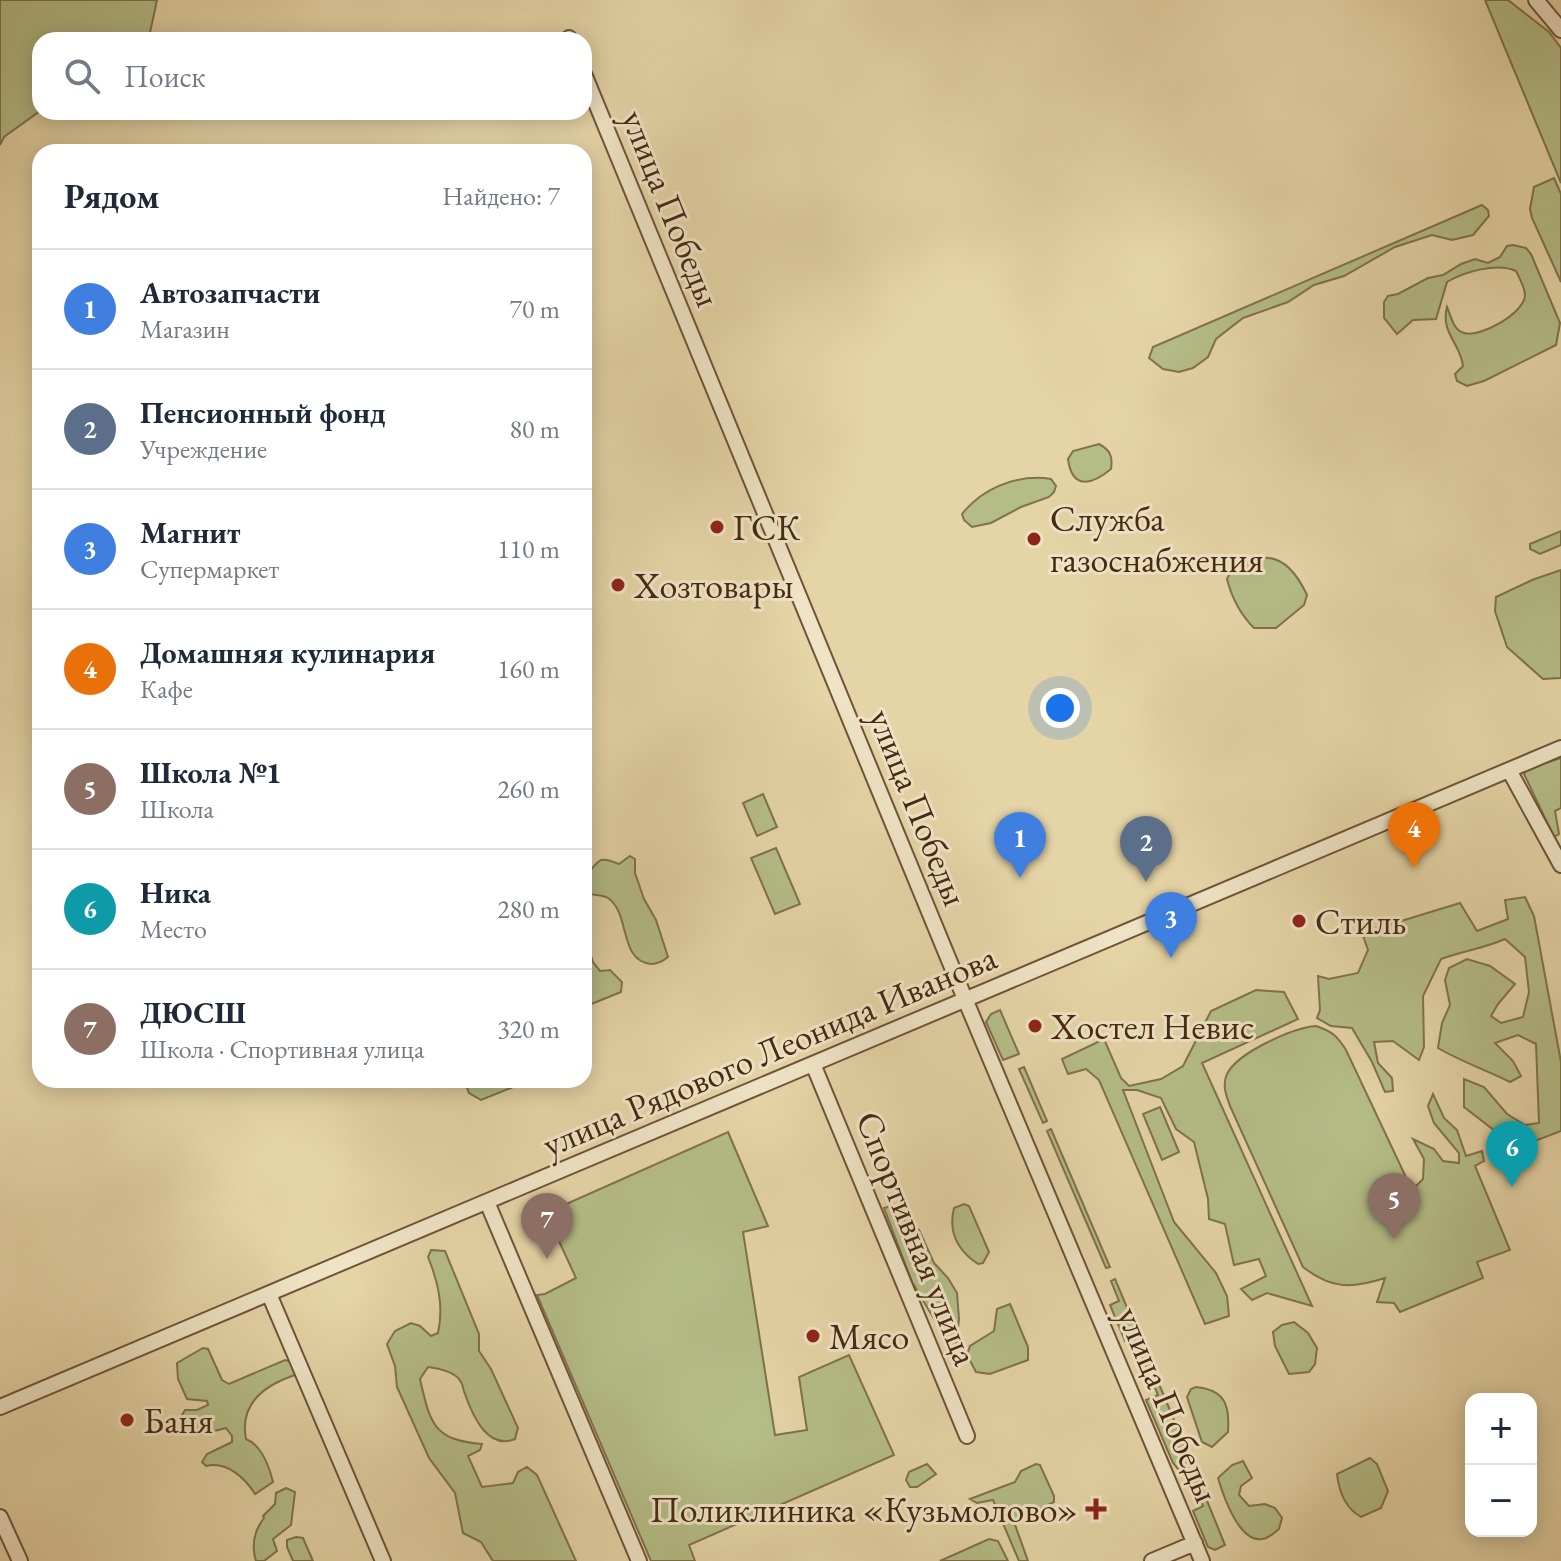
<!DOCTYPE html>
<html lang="ru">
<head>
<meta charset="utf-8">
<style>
  :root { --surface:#fff; --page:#f2f2f3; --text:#1f2937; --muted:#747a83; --line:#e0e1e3; --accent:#db2777 }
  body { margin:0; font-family:"EB Garamond",serif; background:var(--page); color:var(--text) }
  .controls { position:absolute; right:24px; bottom:24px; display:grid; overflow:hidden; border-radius:16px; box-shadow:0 4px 20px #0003 }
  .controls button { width:72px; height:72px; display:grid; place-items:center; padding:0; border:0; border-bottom:2px solid var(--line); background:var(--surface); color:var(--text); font:40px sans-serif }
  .you { position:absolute; left:1060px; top:708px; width:28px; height:28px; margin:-20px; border:6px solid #fff; border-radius:50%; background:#1a73e8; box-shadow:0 0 0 12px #1a73e833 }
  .badge { display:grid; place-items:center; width:52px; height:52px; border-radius:50%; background:var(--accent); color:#fff; font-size:26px; font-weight:700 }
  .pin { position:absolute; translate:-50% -66px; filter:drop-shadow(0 2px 4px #0008) }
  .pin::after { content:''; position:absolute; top:42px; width:28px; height:24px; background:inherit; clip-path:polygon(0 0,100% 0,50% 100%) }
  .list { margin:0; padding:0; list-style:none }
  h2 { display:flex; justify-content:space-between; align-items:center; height:104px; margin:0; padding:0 32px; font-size:34px }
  h2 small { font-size:26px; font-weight:400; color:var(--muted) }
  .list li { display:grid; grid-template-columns:52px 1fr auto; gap:24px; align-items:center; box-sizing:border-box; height:120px; padding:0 32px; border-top:2px solid var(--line) }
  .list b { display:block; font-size:30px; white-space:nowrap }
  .list p { margin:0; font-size:26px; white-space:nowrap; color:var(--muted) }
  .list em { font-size:26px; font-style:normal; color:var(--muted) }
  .icon { flex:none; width:44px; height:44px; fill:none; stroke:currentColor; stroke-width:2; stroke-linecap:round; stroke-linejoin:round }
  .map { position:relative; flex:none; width:1561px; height:1561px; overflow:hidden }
  .search { position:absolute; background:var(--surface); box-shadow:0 4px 20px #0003; left:32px; top:32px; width:560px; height:88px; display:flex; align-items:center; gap:20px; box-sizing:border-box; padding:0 28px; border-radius:24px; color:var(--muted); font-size:30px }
  .panel { position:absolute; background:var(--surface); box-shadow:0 4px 20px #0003; left:32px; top:144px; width:560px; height:944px; border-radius:24px }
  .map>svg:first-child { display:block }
</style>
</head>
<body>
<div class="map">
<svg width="1561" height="1561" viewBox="0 0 1561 1561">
  <rect width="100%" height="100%" fill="#e5d4a6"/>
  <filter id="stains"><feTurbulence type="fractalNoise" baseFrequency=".0025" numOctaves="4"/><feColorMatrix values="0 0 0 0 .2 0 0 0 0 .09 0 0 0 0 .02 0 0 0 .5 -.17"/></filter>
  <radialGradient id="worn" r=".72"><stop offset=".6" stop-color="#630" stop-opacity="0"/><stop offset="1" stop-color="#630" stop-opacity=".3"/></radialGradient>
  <!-- green -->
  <path fill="#b5bd87" stroke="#7f724d" stroke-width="2" d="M 0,0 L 157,0 L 150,33 L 139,40 L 40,40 L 40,111 L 4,137 L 0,145 Z
    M 1485,0 L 1508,0 L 1549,32 L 1561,48 L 1561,183 Z
    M 1554,178 L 1561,194 L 1561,282 L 1532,218 L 1530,209 L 1534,187 Z
    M 1482,205 L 1488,210 L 1489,216 L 1473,235 L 1452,240 L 1432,235 L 1395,247 L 1344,276 L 1314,285 L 1288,302 L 1243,318 L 1216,339 L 1208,357 L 1193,368 L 1179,372 L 1163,369 L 1149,358 L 1153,347 Z
    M 1513,245 L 1526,248 L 1531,254 L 1560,323 L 1556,345 L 1484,381 L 1467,386 L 1457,381 L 1455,374 L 1463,366 C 1461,344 1440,333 1447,307 C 1451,316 1453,330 1464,333 C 1480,338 1525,313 1525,295 C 1525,288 1519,277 1516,271 C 1497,262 1464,272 1447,282 L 1436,319 L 1413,320 L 1397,334 L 1384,318 L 1384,302 L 1388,296 L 1398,294 L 1428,278 L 1443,275 L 1461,264 L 1475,259 L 1488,263 L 1500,257 L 1507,246 Z
    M 1099,444 C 1110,450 1113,456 1111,469 C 1092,485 1072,490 1068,459 L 1073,451 Z
    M 1044,478 L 1051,479 L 1056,486 L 1054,492 L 1049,497 L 1021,507 L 991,523 L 972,527 L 964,520 L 962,514 C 982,489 1013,476 1044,478 Z
    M 1561,531 L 1561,545 L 1540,554 L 1530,549 L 1530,544 Z
    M 1249,558 C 1256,559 1263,557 1269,558 C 1288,560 1300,580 1307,595 L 1304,605 L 1276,628 L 1254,628 C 1240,614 1232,599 1227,579 L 1236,562 Z
    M 1561,570 L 1561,678 L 1543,679 L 1507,647 L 1495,611 L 1496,597 L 1532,580 Z
    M 1561,758 L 1561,808 L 1555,811 L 1559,834 L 1554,837 L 1524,774 L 1527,769 Z
    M 763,794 L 777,827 L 757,836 L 743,803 Z
    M 776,848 L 800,904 L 775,914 L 751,858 Z
    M 630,856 L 635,859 L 635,873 L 644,899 L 656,920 L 668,957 C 662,962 658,964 651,964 C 618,960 631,914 608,898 C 602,894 591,896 584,892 L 584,867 L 589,872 C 600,859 600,856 619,864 Z
    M 1525,897 L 1534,916 L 1561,1062 L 1561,1131 L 1517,1148 L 1464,1107 L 1464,1079 L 1484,1087 L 1507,1114 L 1525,1125 L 1539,1123 L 1536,1044 L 1518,1035 L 1495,1043 L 1513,1061 L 1521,1076 L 1510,1082 C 1486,1070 1462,1062 1438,1048 L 1442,1023 L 1450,1005 L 1445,980 L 1449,968 L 1467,959 L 1490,966 L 1515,984 L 1498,1004 L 1491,1016 L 1501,1023 L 1523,1017 L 1529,992 L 1525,957 L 1505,939 C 1485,948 1463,951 1441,959 L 1423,996 L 1424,1047 L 1419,1060 L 1393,1041 L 1374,1042 L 1378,1063 L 1392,1078 L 1393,1091 L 1385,1092 L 1372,1062 L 1352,1028 L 1331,1026 L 1317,1018 L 1320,1010 L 1318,976 L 1329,979 L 1358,973 L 1368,950 L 1362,933 L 1460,903 L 1477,931 L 1508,919 L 1505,900 Z
    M 584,935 L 593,962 L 600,971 L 610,970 L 622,982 L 621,992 L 584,1007 Z
    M 1256,990 L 1284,992 L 1298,1019 L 1202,1063 L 1312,1306 L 1267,1293 L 1252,1300 L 1241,1289 L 1266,1276 L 1259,1259 L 1234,1265 L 1225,1224 L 1209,1219 L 1208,1199 L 1194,1142 L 1176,1129 L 1161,1098 L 1137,1090 L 1123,1090 L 1174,1222 L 1216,1273 L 1227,1296 L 1229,1316 L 1205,1324 L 1099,1080 L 1086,1069 L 1068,1074 L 1062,1059 L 1104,1039 L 1121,1078 L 1129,1086 L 1161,1079 L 1183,1066 L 1211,1011 Z
    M 1000,1010 L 1019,1054 L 1003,1060 L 986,1022 L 991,1014 Z
    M 1316,1026 C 1332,1031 1338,1037 1346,1050 L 1412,1190 L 1423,1179 L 1424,1159 L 1413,1139 L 1434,1149 L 1443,1161 L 1459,1163 L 1459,1153 L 1434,1123 L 1428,1106 L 1433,1094 L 1444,1118 L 1457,1130 L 1466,1156 L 1482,1151 L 1484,1161 L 1475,1166 L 1510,1250 L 1477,1262 L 1483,1278 L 1400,1312 L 1394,1303 L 1377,1302 L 1385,1278 C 1351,1289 1331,1289 1303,1267 L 1230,1106 C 1226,1095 1222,1085 1227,1074 C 1238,1052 1293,1028 1316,1026 Z
    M 1024,1067 L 1047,1121 L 1043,1123 L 1019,1069 Z
    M 464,1080 L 522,1080 L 518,1085 L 481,1100 L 469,1093 Z
    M 1160,1107 L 1179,1152 L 1162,1160 L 1143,1114 Z
    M 1051,1129 L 1110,1267 L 1106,1268 L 1047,1131 Z
    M 728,1132 L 768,1226 L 743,1232 L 775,1435 L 807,1430 L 799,1377 L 849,1355 L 894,1455 L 689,1545 L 695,1561 L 651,1561 L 537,1295 L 545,1294 L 576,1278 L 546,1213 Z
    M 964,1204 L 969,1206 L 989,1252 L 983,1263 L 978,1264 C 957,1250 948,1232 954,1208 Z
    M 892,1206 L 898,1216 L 919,1230 L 934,1263 L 948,1278 L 957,1293 L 959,1319 L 956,1346 L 951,1347 L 912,1282 L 884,1208 Z
    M 431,1250 L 445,1251 L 479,1334 L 479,1351 L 491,1369 L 518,1428 L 515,1439 C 488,1450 473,1417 465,1394 C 463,1390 463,1385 461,1382 C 456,1372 438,1368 428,1367 L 420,1379 C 430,1423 433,1440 482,1444 L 480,1450 L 468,1456 L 482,1487 L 513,1483 L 518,1472 L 527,1467 L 537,1475 L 576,1561 L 493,1561 L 481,1542 L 463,1533 L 455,1493 L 429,1458 L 397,1387 L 395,1366 L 387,1344 L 395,1331 L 411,1323 L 420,1326 L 431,1336 L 438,1333 C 444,1306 438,1282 428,1257 Z
    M 1115,1279 L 1193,1465 L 1179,1470 L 1173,1463 L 1146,1400 L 1158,1395 L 1134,1338 L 1125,1341 L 1110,1305 L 1119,1301 L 1111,1281 Z
    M 1010,1304 L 1028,1347 L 1028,1360 L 990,1374 L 976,1372 L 967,1355 L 970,1346 L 994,1331 L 997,1309 Z
    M 1294,1322 L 1308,1333 L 1317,1348 L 1315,1364 L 1309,1372 L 1289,1374 L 1275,1346 L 1273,1332 L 1282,1325 Z
    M 203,1348 L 208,1349 L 222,1380 L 229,1384 L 285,1360 L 292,1362 L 296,1371 L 295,1375 C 265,1385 239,1403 246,1439 C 261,1445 269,1466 273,1482 L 255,1494 C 245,1478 227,1461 206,1466 L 202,1462 L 207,1454 L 232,1442 L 232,1436 L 226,1428 L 199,1435 L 191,1434 L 182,1415 L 185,1410 L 197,1410 L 208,1405 L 207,1401 L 187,1399 L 178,1379 L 177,1363 Z
    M 1196,1387 C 1225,1390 1230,1405 1228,1432 L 1212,1447 L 1202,1442 L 1187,1397 L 1191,1389 Z
    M 1370,1458 L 1377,1464 L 1388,1491 L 1381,1508 L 1361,1517 C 1345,1508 1339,1492 1337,1474 Z
    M 1243,1461 L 1252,1478 L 1241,1486 L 1239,1495 L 1249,1506 L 1265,1504 L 1275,1508 L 1282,1518 L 1279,1529 C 1275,1532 1268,1539 1262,1539 C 1239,1543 1223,1495 1218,1478 L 1232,1465 Z
    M 927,1464 L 936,1474 L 917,1487 L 910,1487 L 906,1480 L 909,1472 Z
    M 1036,1464 L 1040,1465 L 1054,1496 L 1054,1502 L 1014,1522 L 1028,1561 L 1019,1561 L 993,1500 L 977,1503 L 970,1499 L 1015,1482 L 1021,1471 Z
    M 1199,1481 L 1225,1545 L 1215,1550 L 1208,1547 L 1193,1511 L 1203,1506 L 1194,1483 Z
    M 286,1488 L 295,1492 L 291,1525 L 273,1539 L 277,1551 L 264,1561 L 256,1561 C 251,1545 254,1531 264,1518 L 263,1516 L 275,1504 L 276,1493 Z
    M 296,1537 L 303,1538 L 313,1561 L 293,1561 L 287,1547 L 287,1540 Z
    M 989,1539 L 998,1541 L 1008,1561 L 940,1561 Z"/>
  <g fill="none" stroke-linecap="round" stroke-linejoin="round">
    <!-- street casing -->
    <g stroke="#705338" stroke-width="18">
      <path id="street" d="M 1536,0 L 1561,30
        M 569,38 L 570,40
        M 584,74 L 965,999 L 1202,1561
        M 1509,770 L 1561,865
        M 813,1064 L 967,1436
        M 487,1202 L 639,1561
        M 269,1294 L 383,1561
        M 0,1407 L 1561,748
        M 0,1517 L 20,1561
        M 1152,1561 L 1195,1543"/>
    </g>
    <!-- street -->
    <use href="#street" stroke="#eee3c5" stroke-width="14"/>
  </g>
  <!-- markers -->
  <g fill="#8f2418" stroke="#eee3c5" stroke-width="3">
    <circle cx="717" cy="527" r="8"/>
    <circle cx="1034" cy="539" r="8"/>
    <circle cx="618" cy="585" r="8"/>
    <circle cx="1299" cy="921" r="8"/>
    <circle cx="1035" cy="1026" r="8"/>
    <circle cx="813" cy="1336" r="8"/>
    <circle cx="127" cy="1420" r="8"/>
    <path d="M1092 1497h8v8h8v8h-8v8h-8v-8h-8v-8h8z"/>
  </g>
  <g text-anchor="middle" stroke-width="6" stroke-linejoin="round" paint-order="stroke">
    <!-- street labels -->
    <g font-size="36" fill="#492813" stroke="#eee3c5">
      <text transform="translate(672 208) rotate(68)" y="13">улица Победы</text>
      <text transform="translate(919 807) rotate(68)" y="13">улица Победы</text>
      <text transform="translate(769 1050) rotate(-23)" y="13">улица Рядового Леонида Иванова</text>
      <text transform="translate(918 1238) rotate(68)" y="13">Спортивная улица</text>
      <text transform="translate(1169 1404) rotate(67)" y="13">улица Победы</text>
    </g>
    <!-- poi labels -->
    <g font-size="36" fill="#492813" stroke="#eee3c5" text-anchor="start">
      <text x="1050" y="531">Служба<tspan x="1050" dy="41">газоснабжения</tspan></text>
      <text x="733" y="540">ГСК</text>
      <text x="634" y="598">Хозтовары</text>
      <text x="1315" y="934">Стиль</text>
      <text x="1051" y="1039">Хостел Невис</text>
      <text x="829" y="1349">Мясо</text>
      <text x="143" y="1433">Баня</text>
      <text x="1078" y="1522" text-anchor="end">Поликлиника «Кузьмолово»</text>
    </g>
  </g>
  <rect width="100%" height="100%" filter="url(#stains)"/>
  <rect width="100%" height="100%" fill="url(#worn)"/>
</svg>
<div class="controls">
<button>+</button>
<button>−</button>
</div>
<div class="you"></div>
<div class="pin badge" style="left:1020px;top:878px;background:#3f7fe0">1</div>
<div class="pin badge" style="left:1146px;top:882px;background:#5c6f8a">2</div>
<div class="pin badge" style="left:1171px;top:958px;background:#3f7fe0">3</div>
<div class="pin badge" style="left:1414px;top:868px;background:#e8710a">4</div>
<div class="pin badge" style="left:1394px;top:1239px;background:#8d6e63">5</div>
<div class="pin badge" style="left:1512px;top:1187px;background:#0f9aa8">6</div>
<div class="pin badge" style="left:547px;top:1259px;background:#8d6e63">7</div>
<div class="search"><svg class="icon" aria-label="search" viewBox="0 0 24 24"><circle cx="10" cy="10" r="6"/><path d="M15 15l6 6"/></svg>Поиск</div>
<section class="panel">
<h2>Рядом<small>Найдено: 7</small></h2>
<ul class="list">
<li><span class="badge" style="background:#3f7fe0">1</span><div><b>Автозапчасти</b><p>Магазин</p></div><em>70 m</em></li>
<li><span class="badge" style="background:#5c6f8a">2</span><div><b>Пенсионный фонд</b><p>Учреждение</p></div><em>80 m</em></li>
<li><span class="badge" style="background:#3f7fe0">3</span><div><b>Магнит</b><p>Супермаркет</p></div><em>110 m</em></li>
<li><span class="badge" style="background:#e8710a">4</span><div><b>Домашняя кулинария</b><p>Кафе</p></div><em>160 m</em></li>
<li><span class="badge" style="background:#8d6e63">5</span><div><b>Школа №1</b><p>Школа</p></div><em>260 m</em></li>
<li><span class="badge" style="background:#0f9aa8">6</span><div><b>Ника</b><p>Место</p></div><em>280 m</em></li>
<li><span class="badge" style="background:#8d6e63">7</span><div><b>ДЮСШ</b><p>Школа · Спортивная улица</p></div><em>320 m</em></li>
</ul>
</section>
</div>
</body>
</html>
